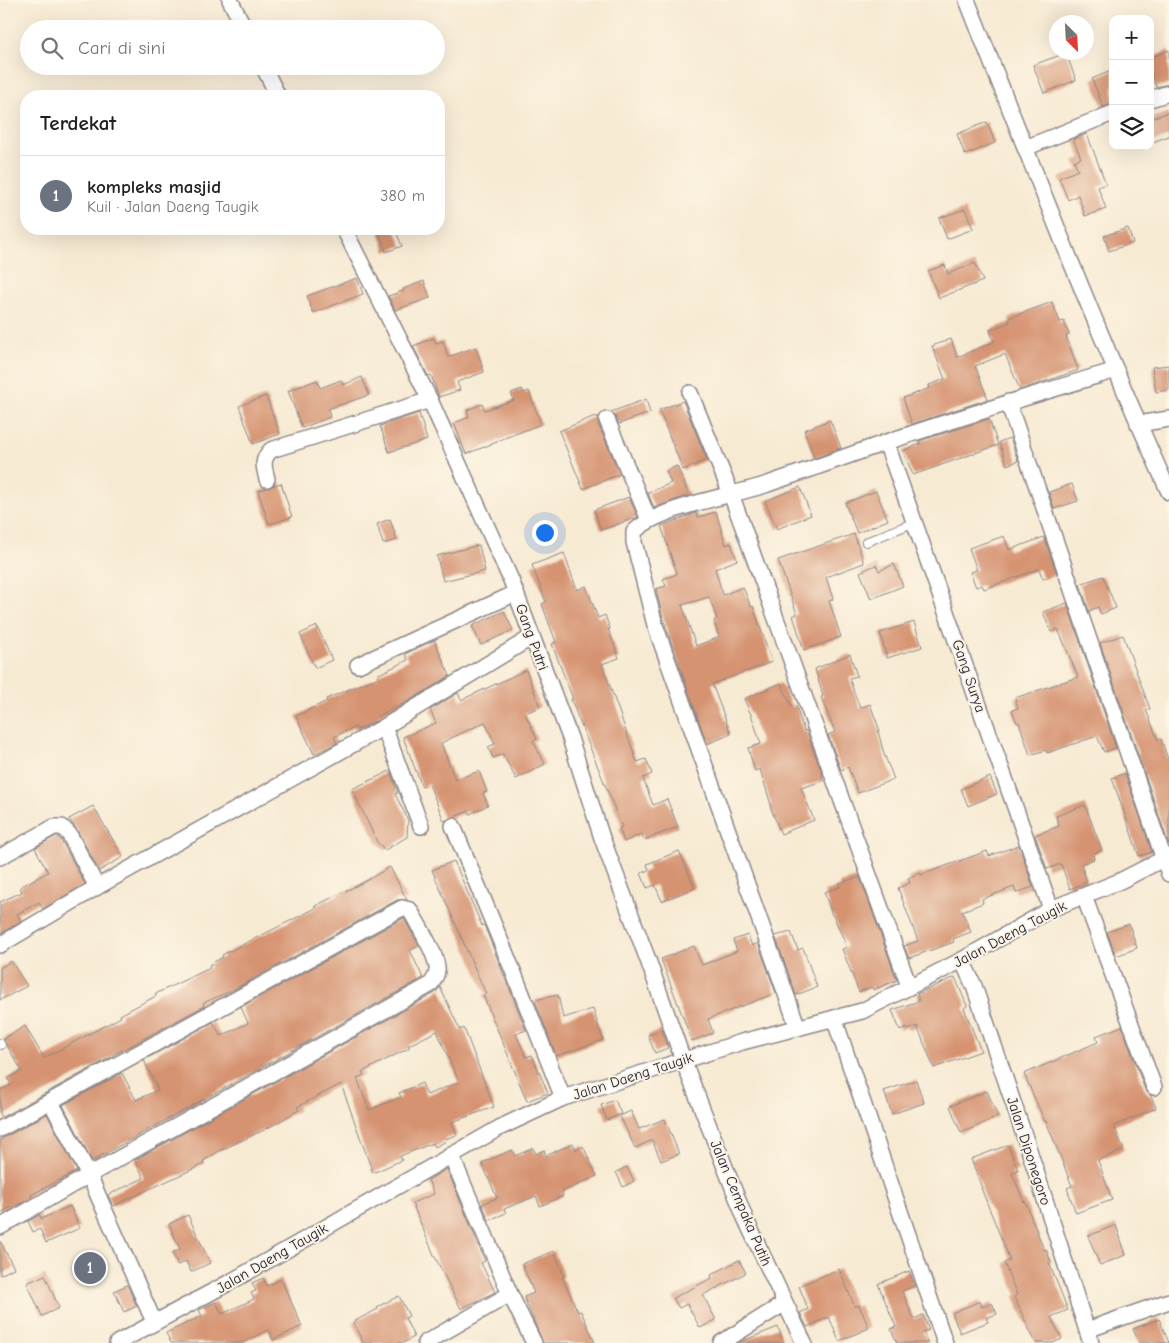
<!DOCTYPE html>
<html lang="id">
<head>
<meta charset="utf-8">
<style>
	body { margin:0; font-family:"Comic Neue",sans-serif; background:#f2f2f2; color:#202124 }
	.controls { position:absolute; right:15px; top:15px; display:grid; overflow:hidden; border-radius:10px; box-shadow:0 5px 20px #0002 }
	.controls button { width:45px; height:45px; display:grid; place-items:center; padding:0; border:0; border-bottom:1px solid #e0e0e0; background:#fff; color:#202124; font:25px sans-serif }
	.compass { position:absolute; left:1049px; top:15px; width:45px; height:45px; border-radius:50%; background:#fff; box-shadow:0 5px 20px #0002; rotate:156deg }
	.you { position:absolute; left:544px; top:532px; width:18px; height:18px; margin:-12px; border:4px solid #fff; border-radius:50%; background:#1a73e8; box-shadow:0 0 0 8px #1a73e833 }
	.badge { display:grid; place-items:center; width:32px; height:32px; border-radius:50%; background:#b5179e; color:#fff; font-size:16px; font-weight:700 }
	.pin { position:absolute; translate:-50% -50%; border:2px solid #fff; box-shadow:0 1px 5px #0006 }
	.list { margin:0; padding:0; list-style:none }
	h2 { display:flex; justify-content:space-between; align-items:center; height:65px; margin:0; padding:0 20px; font-size:21px }
	h2 small { font-size:16px; font-weight:400; color:#757577 }
	.list li { display:grid; grid-template-columns:32px 1fr auto; gap:15px; align-items:center; box-sizing:border-box; height:80px; padding:0 20px; border-top:1px solid #e0e0e0 }
	.list b { display:block; font-size:19px; white-space:nowrap }
	.list p { margin:0; font-size:16px; white-space:nowrap; color:#757577 }
	.list em { font-size:16px; font-style:normal; color:#757577 }
	.icon { flex:none; width:28px; height:28px; fill:none; stroke:currentColor; stroke-width:2; stroke-linecap:round; stroke-linejoin:round }
	.map { position:relative; flex:none; width:1169px; height:1343px; overflow:hidden }
	.search { position:absolute; background:#fff; box-shadow:0 5px 20px #0002; left:20px; top:20px; width:425px; height:55px; display:flex; align-items:center; gap:12px; box-sizing:border-box; padding:0 18px; border-radius:28px; color:#757577; font-size:19px }
	.panel { position:absolute; background:#fff; box-shadow:0 5px 20px #0002; left:20px; top:90px; width:425px; height:145px; border-radius:20px }
	.map>svg:first-child { display:block }
	.building { fill:#d59371; fill-rule:evenodd }
	.lines { fill:none; stroke-linecap:round; stroke-linejoin:round }
	.lane-casing { stroke:#8c8687; stroke-width:10 }
	.street-casing { stroke:#8c8687; stroke-width:18 }
	.lane { stroke:#fff; stroke-width:8 }
	.street { stroke:#fff; stroke-width:15 }
	.labels { text-anchor:middle; stroke-width:4; stroke-linejoin:round; paint-order:stroke }
	.street-label { font-size:15px; fill:#22223b; stroke:#fcf5e5 }
</style>
</head>
<body>
<div class="map">
<svg width="1169" height="1343" viewBox="0 0 1169 1343">
	<rect width="100%" height="100%" fill="#fcf5e5"/>
	<filter id="ink" filterUnits="userSpaceOnUse"><feTurbulence type="fractalNoise" baseFrequency=".02" numOctaves="2"/><feDisplacementMap in="SourceGraphic" scale="10" xChannelSelector="R" yChannelSelector="G"/><feConvolveMatrix kernelMatrix="1 2 1 2 8 2 1 2 1" color-interpolation-filters="sRGB"/></filter>
	<filter id="wash" filterUnits="userSpaceOnUse"><feTurbulence type="fractalNoise" baseFrequency=".0096" numOctaves="4" result="noise"/><feDisplacementMap in="SourceGraphic" scale="20" xChannelSelector="R" yChannelSelector="G"/><feGaussianBlur stdDeviation="1.12" result="paint"/><feColorMatrix in="noise" values="0 0 0 0 0 0 0 0 0 0 0 0 0 0 0 0 0 1.4 0 .05"/><feComposite in="paint" operator="in"/></filter>
	<g filter="url(#wash)">
		<rect width="100%" height="100%" fill="#f7ead3"/>
		<g id="blocks">
			<g class="building">
				<path d="M1169 50V84L1156 87 1150 73V58Z"/>
				<path d="M1066 53 1076 80 1044 93 1033 65Z"/>
				<path d="M1113 70V104L1103 107 1092 79Z"/>
				<path d="M1169 112V136L1150 143V119Z"/>
				<path d="M987 122 995 143 965 155 957 134Z"/>
				<path d="M1087 134 1106 184 1098 187 1106 209 1085 216 1078 195 1068 200 1059 178 1078 170 1074 161 1081 158 1073 139Z"/>
				<path d="M965 209 973 229 947 239 939 218Z"/>
				<path d="M1128 228 1133 243 1109 251 1104 236Z"/>
				<path d="M378 229H395L402 246 386 252Z"/>
				<path d="M975 263 983 281 939 298 928 271 945 265 948 274Z"/>
				<path d="M357 278 363 294 313 313 307 296Z"/>
				<path d="M424 281 430 298 395 310 388 296 404 291 403 289Z"/>
				<path d="M1052 302 1060 322 1064 321 1069 335 1066 336 1078 370 1020 390 1005 354 975 366 988 399 912 424 903 398 930 388 929 385 945 379 932 346 951 339 957 357 994 342 990 330 1010 322 1009 318Z"/>
				<path d="M434 338 436 343 443 341 448 357 476 347 484 372 457 382 460 390 439 397 431 375 428 376 413 346Z"/>
				<path d="M1169 365V390L1156 392 1152 367Z"/>
				<path d="M362 377 369 395 328 409 330 417 302 428 288 391 317 380 320 388 341 380 343 385Z"/>
				<path d="M522 389 524 393 529 391 541 424 497 441V442L466 454 454 423 469 417 467 410 482 404 485 410 514 400 511 393Z"/>
				<path d="M266 396 280 434 253 444 239 406Z"/>
				<path d="M646 399 650 413 635 418 619 424 615 416 611 412Z"/>
				<path d="M683 401 707 460 683 470 659 410Z"/>
				<path d="M419 413 427 440 389 452 380 426Z"/>
				<path d="M595 416 596 417H599L598 424 620 474 583 489 559 431Z"/>
				<path d="M989 419 998 445 913 475 903 451 920 444 919 441Z"/>
				<path d="M830 420 841 448 814 458 804 430Z"/>
				<path d="M1010 438 1018 461 1007 465 999 442Z"/>
				<path d="M677 466 689 495 654 508 648 493 671 483 666 471Z"/>
				<path d="M281 483 292 517 269 524 258 491Z"/>
				<path d="M1072 484 1078 501 1054 509 1049 492Z"/>
				<path d="M800 487 811 515 777 529 765 501Z"/>
				<path d="M876 491 888 520 857 533 845 503Z"/>
				<path d="M629 497 638 517 601 530 594 510Z"/>
				<path d="M716 512 726 545 731 543 737 560 715 569 723 595 743 587 751 607 753 606 772 662 712 684 731 734 707 744 664 621 656 589 666 586 663 579 677 574 661 526 696 513 698 517ZM709 597 717 619 714 621 719 637 696 646 682 605Z"/>
				<path d="M390 519 397 540 383 544 377 524Z"/>
				<path d="M854 534 864 563 826 577 833 599 829 601 841 637 804 650 793 616 797 614 778 560Z"/>
				<path d="M1004 536 1009 550 1044 537 1057 574 1043 579 1039 569 984 589 982 585 976 587 970 572 977 570 969 548Z"/>
				<path d="M479 545 485 571 443 581 437 556Z"/>
				<path d="M564 553 577 590 586 586 598 618 605 615 610 629H608L619 658 602 664 637 762 646 759 652 774 643 778 653 805 667 799 678 827 644 840 642 834 624 842 619 828 622 827 579 720 571 699H573L552 644 556 642 542 604 546 602 532 565Z"/>
				<path d="M894 564 903 586 871 599 860 572 876 565 879 571Z"/>
				<path d="M1103 576 1116 608 1101 614 1098 607 1089 611 1080 584Z"/>
				<path d="M1067 603 1116 748 1104 752 1097 736 1047 753 1046 750 1030 755 1019 722 1017 723 1012 710 1018 708 1015 698 1078 677 1058 629 1051 632 1043 612Z"/>
				<path d="M504 611 513 630 481 645 472 626Z"/>
				<path d="M914 622 922 647 887 658 880 633Z"/>
				<path d="M317 626 332 660 315 668 300 634Z"/>
				<path d="M1123 635 1150 709 1146 710 1158 740 1161 739 1169 762V845L1100 643Z"/>
				<path d="M434 640 450 676 407 702 378 716 380 719 370 724 357 730 355 727 334 737 337 743 314 754 296 716 327 701 326 699 379 677 377 675 408 660 405 654Z"/>
				<path d="M850 654 857 676 849 678 860 708 870 704 880 731H878L884 754 894 779 858 793 848 767 841 770 828 735 835 732 821 697 823 696 815 669Z"/>
				<path d="M526 670 540 707 525 713 537 739 533 741 545 764 516 779 503 754 493 758 488 747 495 744 485 722 441 743 455 780 479 771 487 792 483 793 488 805 470 814 469 811 444 821 429 784 422 787 403 737 436 723 430 710 458 693 461 700Z"/>
				<path d="M781 683 792 707 796 706 804 731 806 730 823 776H822L823 781 801 788 814 820 781 834 770 806 771 805 760 769 755 771 748 748 761 744 752 717 744 699Z"/>
				<path d="M390 771 398 793 395 794 408 820 407 837 385 850 377 842 352 789Z"/>
				<path d="M1125 773 1152 852 1139 856 1112 778Z"/>
				<path d="M990 777 997 794 968 806 961 789Z"/>
				<path d="M1085 805 1102 850 1093 854 1094 859 1081 864 1087 882 1070 889 1061 864 1047 869 1035 835 1059 826 1056 816Z"/>
				<path d="M93 806 123 857 99 871 77 830 69 819Z"/>
				<path d="M56 836 61 840 85 884 43 909 39 902 17 914 21 921 0 934V902L22 892 20 887 48 872 35 848Z"/>
				<path d="M1019 845 1033 887 1016 893 1014 887 982 899 983 903 962 911 971 932 953 939 954 942 909 958 904 946 918 941 898 888 910 883 908 878 920 873 921 875 987 851 989 856Z"/>
				<path d="M679 851 695 888 662 901 655 885 647 888 641 873 649 870 647 864Z"/>
				<path d="M454 861 482 926 484 925 526 1030 516 1034 526 1057 532 1055 548 1093 527 1101 483 995 486 994 432 870Z"/>
				<path d="M390 867 407 900H397L233 990 203 1003 204 1006 113 1055V1056L2 1117 0 1113V1090L11 1085 8 1078 22 1071 3 1039 25 1026 44 1058 121 1017 120 1015 156 996 155 994 210 968 209 965 223 957 222 955 316 908 315 906 362 883Z"/>
				<path d="M860 877 897 980 873 990 872 987 859 992 842 949 847 947 833 915H832L824 892 840 887 839 883Z"/>
				<path d="M404 918 419 946 410 950 423 978 92 1161 63 1105 122 1073 136 1100 158 1090 144 1060 213 1022 221 1036 248 1023 241 1007Z"/>
				<path d="M1129 924 1137 948 1116 956 1107 932Z"/>
				<path d="M791 932 798 950 803 948 817 987 796 995 775 936Z"/>
				<path d="M748 935 752 946 758 943 776 993 708 1019 713 1033 692 1041 661 959 694 946 702 965 737 951 733 940Z"/>
				<path d="M11 961 27 986 0 1000V968Z"/>
				<path d="M955 977 967 1006 964 1008 981 1051 934 1068 917 1026 908 1030 907 1027 900 1030 892 1010 919 1001 917 994Z"/>
				<path d="M440 987 460 1030 464 1028 494 1107 452 1122 457 1135 445 1139 446 1141 435 1147 433 1143 400 1156 402 1160 373 1173 341 1084 297 1107 299 1110 266 1129 219 1151 203 1161 204 1164 113 1206 108 1195 144 1178 135 1160 435 993ZM437 1031 459 1082 427 1095 422 1083 399 1093 401 1097 369 1110 357 1078 364 1075 362 1072 409 1048V1045Z"/>
				<path d="M558 995 563 1018 593 1009 603 1040 556 1056 535 1000Z"/>
				<path d="M1122 1026 1145 1090 1151 1096 1156 1108 1114 1126 1124 1150 1098 1160 1112 1200 1076 1213 1067 1188 1072 1186 1046 1121 1045 1122 1024 1074 1098 1042 1096 1036Z"/>
				<path d="M662 1030 668 1048 655 1053 648 1035Z"/>
				<path d="M916 1080 924 1103 892 1114 884 1091Z"/>
				<path d="M987 1091 998 1117 961 1133 950 1106Z"/>
				<path d="M615 1100 621 1114 607 1120 601 1105Z"/>
				<path d="M631 1111 639 1129 665 1119 679 1154 661 1161 652 1140 635 1148 620 1116Z"/>
				<path d="M47 1114 77 1171 31 1195 32 1198 20 1204V1203L0 1213V1140Z"/>
				<path d="M573 1143 576 1150 583 1146 597 1176 562 1192 563 1196 540 1206 536 1196 504 1209 506 1213 489 1220 482 1204 497 1198 482 1163 512 1150 515 1156 533 1148 536 1154 544 1150 546 1156Z"/>
				<path d="M1008 1145 1018 1170 1012 1173 1024 1202 1025 1201 1044 1250 1046 1249 1051 1262 1049 1263 1068 1310 1051 1317 1062 1339 1053 1343H1036L1028 1327 1014 1297 1017 1295 1004 1263 1010 1260 981 1188H982L971 1159Z"/>
				<path d="M627 1167 634 1181 623 1187 616 1172Z"/>
				<path d="M447 1169 485 1261 481 1263 495 1292 461 1309 434 1255 412 1203 434 1194 428 1180Z"/>
				<path d="M70 1206 80 1228 46 1243 40 1229 33 1232 28 1221 40 1215 41 1219Z"/>
				<path d="M188 1215 210 1263 191 1272 186 1261 178 1265 172 1253 180 1249 169 1224Z"/>
				<path d="M1116 1225 1126 1255 1100 1265 1088 1236Z"/>
				<path d="M0 1241 14 1268 0 1275Z"/>
				<path d="M554 1251 564 1276 562 1277 578 1312 581 1311 595 1343H543L524 1297 534 1293 522 1264Z"/>
				<path d="M739 1260 746 1273 703 1295 716 1320 700 1328 687 1304 679 1308 673 1298 712 1278 711 1275Z"/>
				<path d="M839 1269 855 1307 859 1305 869 1328 839 1341 829 1317 807 1327 800 1313 808 1309 799 1286Z"/>
				<path d="M909 1271 915 1286 902 1291 914 1319 923 1315 929 1330 923 1332 928 1343H897L891 1329 896 1327 878 1284Z"/>
				<path d="M45 1275 59 1308 42 1316 27 1283Z"/>
				<path d="M263 1278 267 1286 281 1279 302 1326 273 1340 269 1330 242 1343H171L166 1333 202 1316 199 1310 216 1302 222 1314 254 1299 251 1293 256 1291 252 1283Z"/>
				<path d="M127 1285 137 1306 124 1312 114 1291Z"/>
				<path d="M399 1296 409 1316 405 1318 414 1337 403 1343H363L353 1322 378 1309 377 1307Z"/>
				<path d="M980 1301 982 1307 992 1303 997 1314 986 1318 988 1322 960 1333 952 1313Z"/>
				<path d="M1159 1319 1169 1343H1139L1133 1329Z"/>
				<path d="M778 1327 784 1343H740V1342Z"/>
			</g>
		</g>
	</g>
	<g filter="url(#ink)">
		<use href="#blocks" fill-opacity="0" stroke="#8c8687" stroke-width="1"/>
		<g class="lines">
			<defs>
				<g id="lane">
					<path d="M866 542 915 522"/>
					<path d="M0 1043 1 1045"/>
				</g>
				<g id="street">
					<path d="M230 0 245 29"/>
					<path d="M967 0C1032 165 1096 330 1169 492"/>
					<path d="M263 66 278 96"/>
					<path d="M1150 99 1169 93"/>
					<path d="M1025 148 1113 113"/>
					<path d="M344 229 430 400 511 580 570 738 602 838 648 960 683 1060 745 1218 804 1343"/>
					<path d="M690 393 731 494 909 986"/>
					<path d="M1008 402 1169 874"/>
					<path d="M607 420 649 520"/>
					<path d="M1138 424 1169 419"/>
					<path d="M886 442 1051 909"/>
					<path d="M267 479C264 467 261 460 271 450L430 400"/>
					<path d="M358 665 516 593"/>
					<path d="M384 727 421 826"/>
					<path d="M453 826 513 971 563 1098"/>
					<path d="M0 857 54 827H62L69 834 97 887"/>
					<path d="M1084 896 1154 1087"/>
					<path d="M0 945 97 887 384 727 532 637"/>
					<path d="M962 960 974 986 1029 1150 1091 1343"/>
					<path d="M834 1018 945 1343"/>
					<path d="M798 1028 655 625 634 542V532C658 507 731 496 765 485 806 471 847 456 887 442 963 416 1040 393 1116 370"/>
					<path d="M51 1102 89 1175 154 1322"/>
					<path d="M0 1129 402 908 410 910C418 925 435 951 437 967 438 973 434 980 430 985L89 1175 0 1227"/>
					<path d="M451 1155 510 1294 534 1343"/>
					<path d="M1087 1330 1169 1301"/>
					<path d="M117 1343 232 1281 501 1127 563 1098 742 1042 862 1011 962 960 1051 909 1120 881 1169 856"/>
					<path d="M425 1343 510 1294"/>
					<path d="M721 1343 785 1303"/>
				</g>
			</defs>
			<use href="#lane" class="lane-casing"/>
			<use href="#street" class="street-casing"/>
			<use href="#lane" class="lane"/>
			<use href="#street" class="street"/>
		</g>
	</g>
	<g class="labels">
		<g class="street-label">
			<text transform="translate(532 637) rotate(70)" y="5">Gang Putri</text>
			<text transform="translate(969 676) rotate(71)" y="5">Gang Surya</text>
			<text transform="translate(1010 934) rotate(-28)" y="5">Jalan Daeng Taugik</text>
			<text transform="translate(633 1076) rotate(-18)" y="5">Jalan Daeng Taugik</text>
			<text transform="translate(1029 1151) rotate(72)" y="5">Jalan Diponegoro</text>
			<text transform="translate(741 1203) rotate(67)" y="5">Jalan Cempaka Putih</text>
			<text transform="translate(272 1258) rotate(-30)" y="5">Jalan Daeng Taugik</text>
		</g>
	</g>
</svg>
<div class="controls">
<button>+</button>
<button>−</button>
<button><svg class="icon" aria-label="layers" viewBox="0 0 24 24"><path d="M12 4l9 5-9 5-9-5zM3 14l9 5 9-5"/></svg></button>
</div>
<svg class="compass" viewBox="-18 -18 36 36"><path d="M0-13l5 13h-10z" fill="#e53935"/><path d="M0 13l5-13h-10z" fill="#757577"/></svg>
<div class="you"></div>
<div class="pin badge" style="left:90px;top:1268px;background:#6b7280">1</div>
<div class="search"><svg class="icon" aria-label="search" viewBox="0 0 24 24"><circle cx="10" cy="10" r="6"/><path d="M15 15l6 6"/></svg>Cari di sini</div>
<section class="panel">
<h2>Terdekat<small></small></h2>
<ul class="list">
<li><span class="badge" style="background:#6b7280">1</span><div><b>kompleks masjid</b><p>Kuil · Jalan Daeng Taugik</p></div><em>380 m</em></li>
</ul>
</section>
</div>
</body>
</html>
